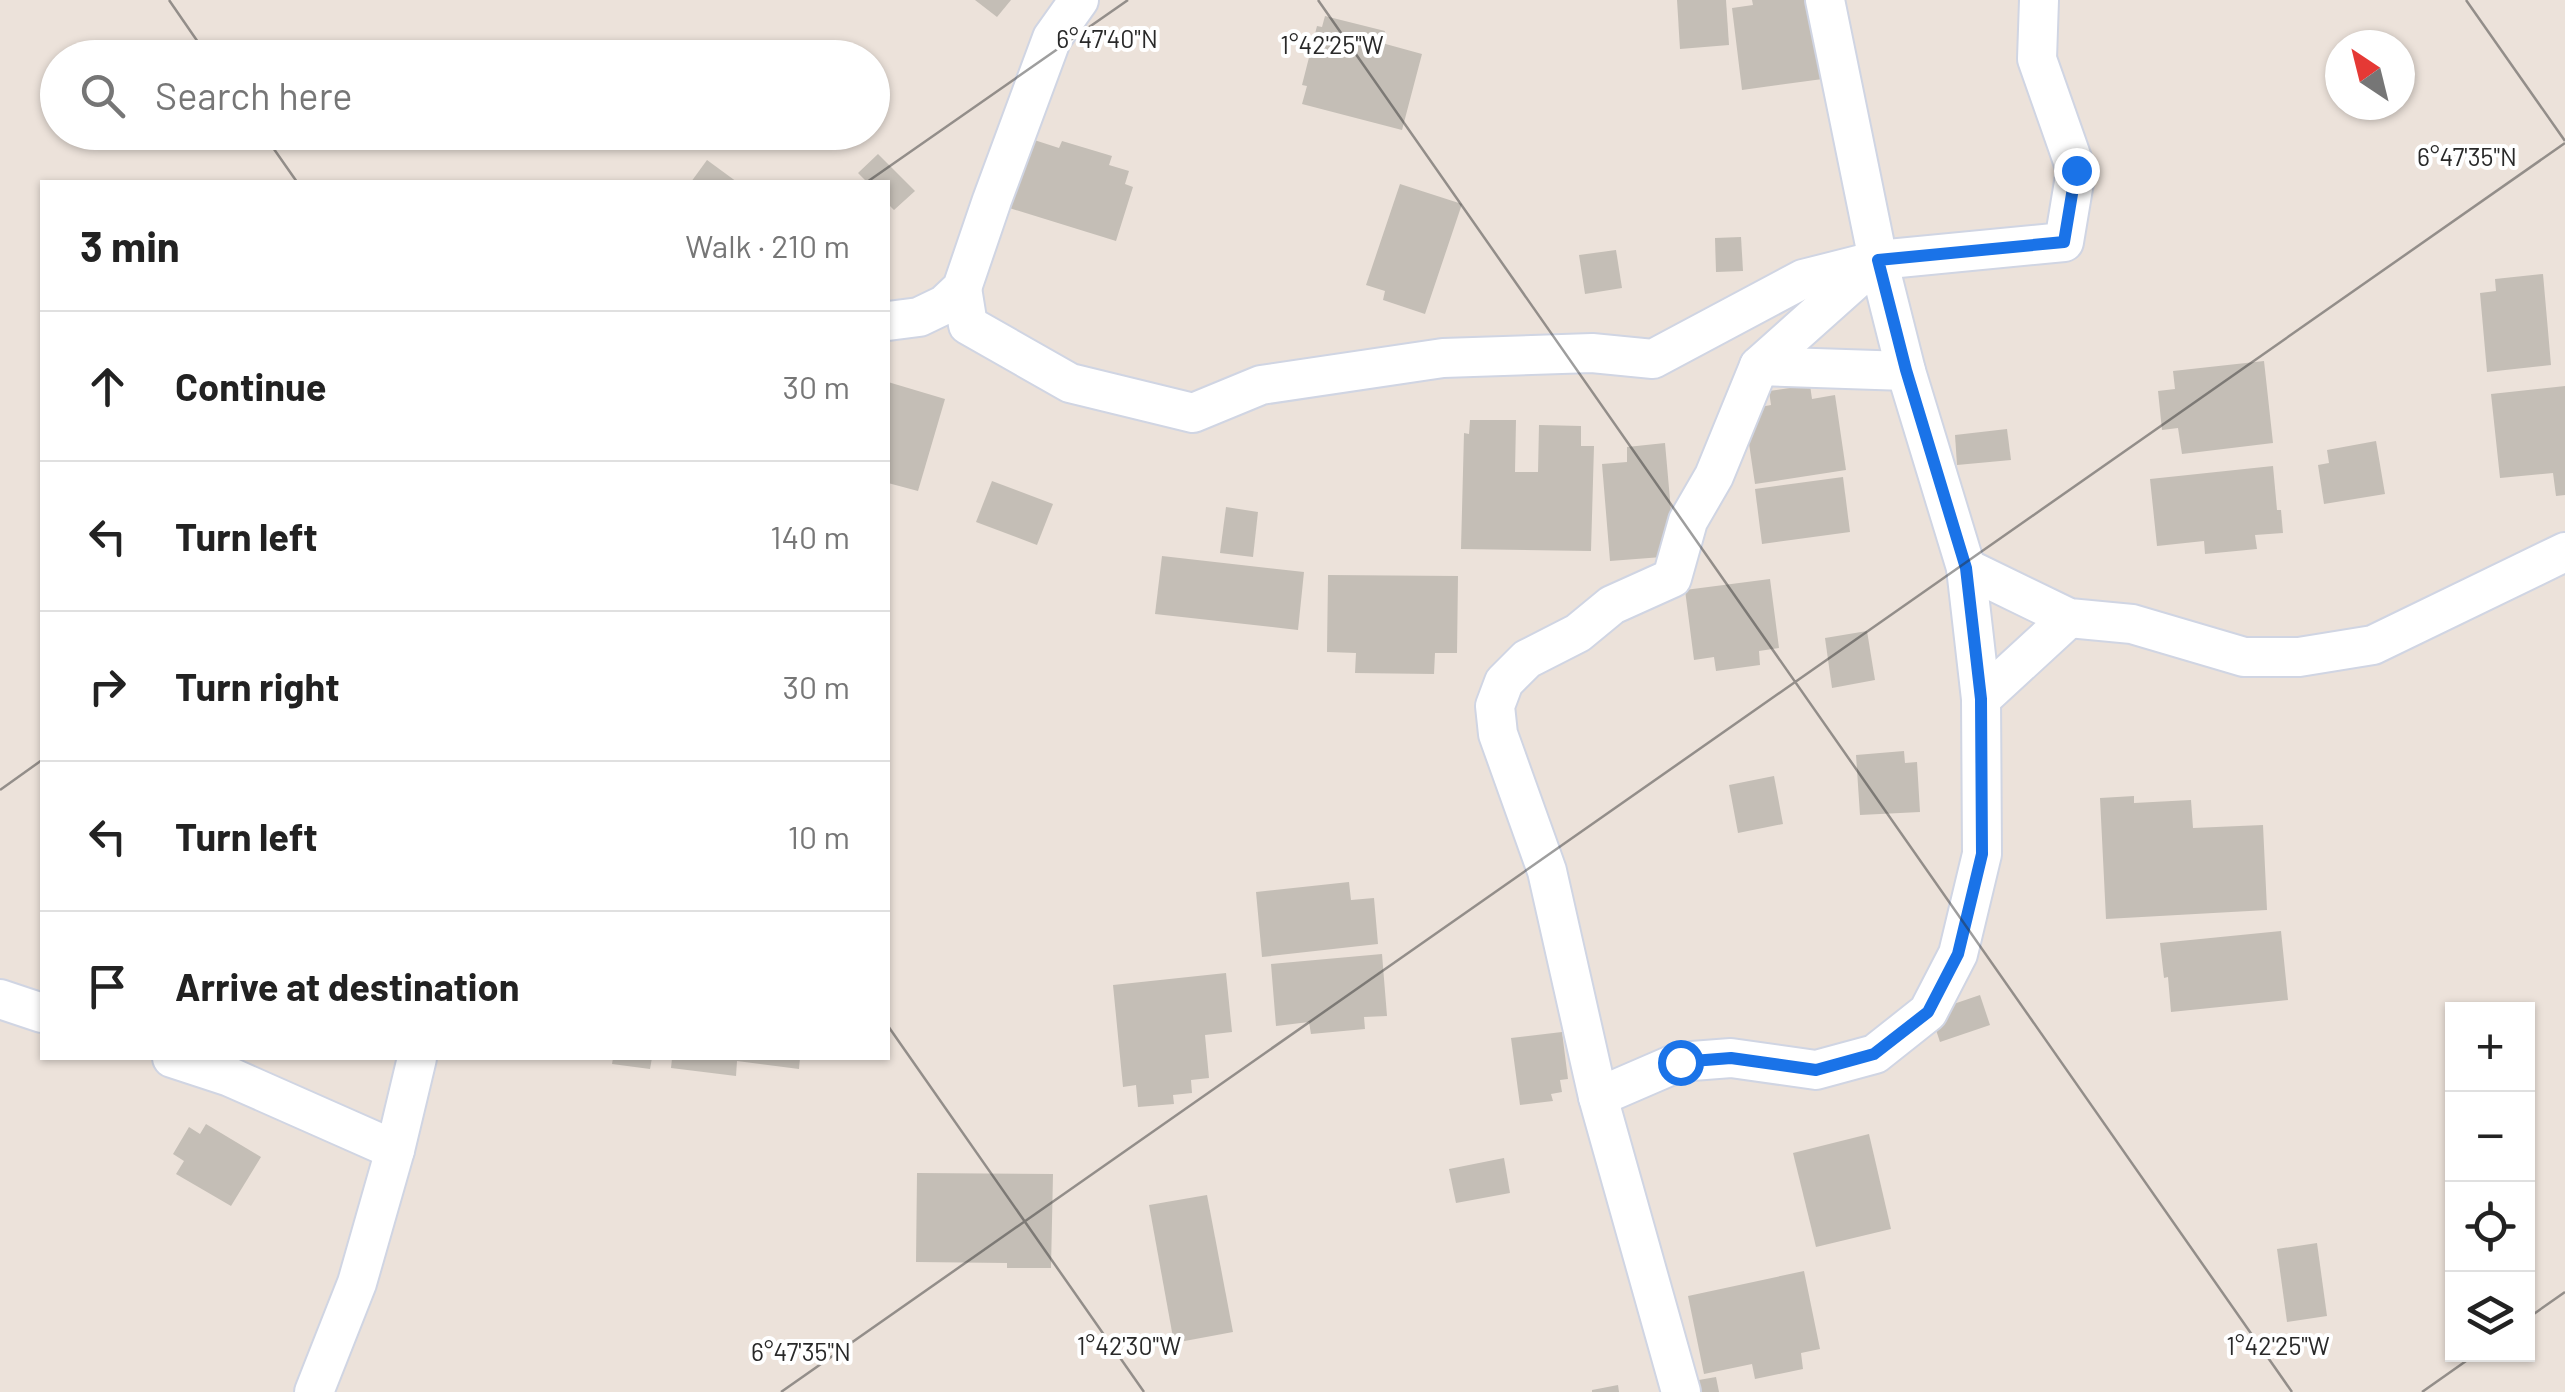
<!DOCTYPE html>
<html lang="en">
<head>
<meta charset="utf-8">
<style>
	body { margin:0; font-family:Barlow,sans-serif; background:#f2f2f2; color:#222 }
	.controls { position:absolute; right:30px; bottom:30px; display:grid; overflow:hidden; border-radius:0px; box-shadow:0 2px 8px #0004 }
	.controls button { width:90px; height:90px; display:grid; place-items:center; padding:0; border:0; border-bottom:2px solid #e0e0e0; background:#fff; color:#222; font:50px sans-serif }
	.compass { position:absolute; left:2325px; top:30px; width:90px; height:90px; border-radius:50%; background:#fff; box-shadow:0 2px 8px #0004; rotate:325deg }
	.stop { position:absolute; width:30px; height:30px; margin:-22px; border:8px solid #1a73e8; border-radius:50%; background:#fff }
	.stop.end { background:#1a73e8; border-color:#fff; box-shadow:0 2px 10px #0008 }
	.list { margin:0; padding:0; list-style:none }
	h2 { display:flex; justify-content:space-between; align-items:center; height:130px; margin:0; padding:0 40px; font-size:42px }
	h2 small { font-size:32px; font-weight:400; color:#767676 }
	.list li { display:grid; grid-template-columns:65px 1fr auto; gap:30px; align-items:center; box-sizing:border-box; height:150px; padding:0 40px; border-top:2px solid #e0e0e0 }
	.list b { display:block; font-size:38px; white-space:nowrap }
	.list em { font-size:32px; font-style:normal; color:#767676 }
	.icon { flex:none; width:55px; height:55px; fill:none; stroke:currentColor; stroke-width:2; stroke-linecap:round; stroke-linejoin:round }
	.map { position:relative; flex:none; width:2565px; height:1392px; overflow:hidden }
	.search { position:absolute; background:#fff; box-shadow:0 2px 8px #0004; left:40px; top:40px; width:850px; height:110px; display:flex; align-items:center; gap:25px; box-sizing:border-box; padding:0 35px; border-radius:55px; color:#767676; font-size:38px }
	.panel { position:absolute; background:#fff; box-shadow:0 2px 8px #0004; left:40px; top:180px; width:850px; height:880px; border-radius:0px }
	.map>svg:first-child { display:block }
	.building { fill:#c4beb6 }
	.lines { fill:none; stroke-linecap:round; stroke-linejoin:round }
	.street-casing { stroke:#d0d5e3; stroke-width:42 }
	.street { stroke:#fff; stroke-width:38 }
	.route { stroke:#1a73e8; stroke-width:12 }
	.ticks { fill:none; stroke:#292929; stroke-width:2.5; stroke-opacity:0.45 }
	.ticks-label { font-size:25px; text-anchor:middle; fill:#292929; stroke:#fff; stroke-width:8; stroke-linejoin:round; paint-order:stroke }
</style>
</head>
<body>
<div class="map">
<svg width="2565" height="1392" viewBox="0 0 2565 1392">
	<rect width="100%" height="100%" fill="#ece2da"/>
	<g class="building">
		<path d="M975 0H1011L997 17Z"/>
		<path d="M1677 0H1726L1729 45 1680 49Z"/>
		<path d="M1752 0H1821L1830 78 1742 90 1732 8 1753 5Z"/>
		<path d="M1325 16 1385 31 1382 43 1422 54 1402 130 1302 104 1307 86 1302 85 1317 26 1322 27Z"/>
		<path d="M1025 137 1059 148 1062 141 1112 156 1109 165 1129 171 1125 184 1133 187 1116 241 1003 206Z"/>
		<path d="M878 154 915 191 894 210 888 204V182H867L858 173Z"/>
		<path d="M707 160 737 182H691Z"/>
		<path d="M1400 184 1462 204 1425 314 1383 300 1385 291 1366 285Z"/>
		<path d="M1741 237 1743 271 1716 272 1715 238Z"/>
		<path d="M1616 250 1622 288 1585 294 1579 255Z"/>
		<path d="M2543 274 2551 365 2487 372 2480 293 2496 291 2495 279Z"/>
		<path d="M2264 361 2273 443 2182 454 2178 428 2162 430 2158 391 2175 389 2173 371Z"/>
		<path d="M888 382 945 399 918 491 888 483Z"/>
		<path d="M1810 385 1812 399 1835 395 1846 470 1755 484 1744 410 1771 405 1769 391Z"/>
		<path d="M2565 386V495L2556 496 2553 473 2500 478 2491 394Z"/>
		<path d="M1470 420H1516L1515 472H1538L1539 425 1581 426V446H1594L1591 551 1461 549 1464 433 1469 434Z"/>
		<path d="M2007 429 2011 460 1957 465 1955 435Z"/>
		<path d="M2376 441 2385 494 2324 504 2318 465 2329 463 2327 450Z"/>
		<path d="M1665 443 1675 556 1610 561 1602 464 1627 462V447Z"/>
		<path d="M2273 466 2277 510H2281L2283 533 2255 535 2257 549 2205 554 2204 541 2157 546 2150 479Z"/>
		<path d="M1843 477 1850 532 1762 544 1755 489Z"/>
		<path d="M992 481 1053 504 1037 545 976 522Z"/>
		<path d="M1226 507 1258 512 1253 557 1220 553Z"/>
		<path d="M1162 556 1304 572 1298 630 1155 614Z"/>
		<path d="M1328 575 1458 576 1457 653H1435L1434 674 1355 673 1356 653 1327 652Z"/>
		<path d="M1770 579 1779 648 1759 651 1760 665 1716 671 1714 657 1694 660 1685 590Z"/>
		<path d="M1867 631 1875 680 1832 688 1825 638Z"/>
		<path d="M1904 751 1905 763 1917 762 1920 812 1860 815 1856 755Z"/>
		<path d="M1774 776 1783 824 1738 833 1729 785Z"/>
		<path d="M2134 796V803L2191 800 2193 828 2263 825 2267 910 2106 919 2100 798Z"/>
		<path d="M1349 882 1351 900 1374 898 1378 944 1262 957 1256 892Z"/>
		<path d="M2281 931 2288 1000 2171 1012 2168 977 2164 978 2160 943Z"/>
		<path d="M1382 954 1387 1016 1364 1017 1365 1029 1311 1034 1309 1022 1276 1026 1271 964Z"/>
		<path d="M1226 973 1232 1032 1205 1035 1209 1078 1191 1080 1192 1093 1173 1095 1174 1104 1138 1107 1136 1085 1123 1087 1113 985Z"/>
		<path d="M1980 995 1990 1025 1940 1042 1930 1012Z"/>
		<path d="M1562 1032 1568 1079 1560 1080 1562 1092 1551 1094 1553 1101 1520 1105 1511 1038Z"/>
		<path d="M613 1058H652L650 1069 612 1064Z"/>
		<path d="M672 1058H800L799 1069 737 1061 736 1076 671 1068Z"/>
		<path d="M206 1124 261 1157 231 1206 176 1174 184 1161 173 1154 189 1127 200 1134Z"/>
		<path d="M1869 1134 1891 1229 1816 1247 1793 1153Z"/>
		<path d="M1504 1158 1510 1193 1456 1203 1449 1169Z"/>
		<path d="M917 1173 1053 1174 1051 1268H1007V1263L916 1262Z"/>
		<path d="M1207 1195 1233 1332 1174 1343 1149 1205Z"/>
		<path d="M2317 1243 2327 1316 2287 1322 2277 1249Z"/>
		<path d="M1804 1271 1820 1349 1801 1353 1803 1369 1755 1379 1752 1364 1704 1374 1688 1296Z"/>
		<path d="M1716 1377 1719 1392H1695L1693 1381Z"/>
		<path d="M1618 1385 1619 1392H1592V1390Z"/>
	</g>
	<g class="lines">
		<defs>
			<g id="street">
				<path d="M962 288 968 325 1070 383 1193 413 1261 385 1443 358 1592 353 1653 359 1803 279 1878 260 2064 242 2076 170 2037 59 2039 0"/>
				<path d="M888 321 919 317 944 305 962 288 992 200 1052 38 1079 0"/>
				<path d="M1759 366 1906 371"/>
				<path d="M1966 568 2069 618 2132 624 2244 657H2299L2373 645 2565 552"/>
				<path d="M1981 699 2069 618"/>
				<path d="M0 999 42 1013"/>
				<path d="M172 1058 230 1077 395 1150"/>
				<path d="M1598 1097 1679 1062 1731 1058 1816 1070 1875 1054 1928 1012 1958 954 1982 854 1981 699 1966 568 1906 371 1878 260 1825 0"/>
				<path d="M314 1392 357 1283 395 1150 417 1058"/>
				<path d="M1681 1392 1598 1097 1547 871 1498 734 1495 706 1504 682 1527 659 1578 633 1612 605 1672 578 1688 521 1714 476 1759 366 1872 265"/>
			</g>
		</defs>
		<use href="#street" class="street-casing"/>
		<use href="#street" class="street"/>
	</g>
	<g class="lines">
		<path class="route" d="M1680 1062 1731 1058 1816 1070 1874 1054 1928 1012 1958 954 1982 854 1981 699 1966 568 1906 370 1878 260 2064 242 2076 170"/>
	</g>
	<path class="ticks" d="M169 0 209 58M1318 0 2292 1392M2466 0 2565 141M262 132 297 182M867 182 1128 0M0 790 42 760M888 1026 1144 1392M2528 1318 2565 1292M781 1392 2565 143M2422 1392 2476 1354"/>
	<g class="ticks-label">
		<text x="1107" y="48">6°47'40"N</text>
		<text x="1332" y="54">1°42'25"W</text>
		<text x="2467" y="166">6°47'35"N</text>
		<text x="1129" y="1355">1°42'30"W</text>
		<text x="2278" y="1355">1°42'25"W</text>
		<text x="801" y="1361">6°47'35"N</text>
	</g>
</svg>
<div class="controls">
<button>+</button>
<button>−</button>
<button><svg class="icon" aria-label="locate" viewBox="0 0 24 24"><circle cx="12" cy="12" r="6"/><path d="M12 2v4M12 18v4M2 12h4M18 12h4"/></svg></button>
<button><svg class="icon" aria-label="layers" viewBox="0 0 24 24"><path d="M12 4l9 5-9 5-9-5zM3 14l9 5 9-5"/></svg></button>
</div>
<svg class="compass" viewBox="-18 -18 36 36"><path d="M0-13l5 13h-10z" fill="#e53935"/><path d="M0 13l5-13h-10z" fill="#767676"/></svg>
<div class="stop" style="left:1680px;top:1062px"></div>
<div class="stop end" style="left:2076px;top:170px"></div>
<div class="search"><svg class="icon" aria-label="search" viewBox="0 0 24 24"><circle cx="10" cy="10" r="6"/><path d="M15 15l6 6"/></svg>Search here</div>
<section class="panel">
<h2>3 min<small>Walk · 210 m</small></h2>
<ul class="list">
<li><svg class="icon" aria-label="ahead" viewBox="0 0 24 24"><path d="M12 20V5M6 11l6-6 6 6"/></svg><div><b>Continue</b></div><em>30 m</em></li>
<li><svg class="icon" aria-label="left" viewBox="0 0 24 24"><path d="M17 20v-9H6M10 6l-5 5 5 5"/></svg><div><b>Turn left</b></div><em>140 m</em></li>
<li><svg class="icon" aria-label="right" viewBox="0 0 24 24"><path d="M7 20v-9h11M14 6l5 5-5 5"/></svg><div><b>Turn right</b></div><em>30 m</em></li>
<li><svg class="icon" aria-label="left" viewBox="0 0 24 24"><path d="M17 20v-9H6M10 6l-5 5 5 5"/></svg><div><b>Turn left</b></div><em>10 m</em></li>
<li><svg class="icon" aria-label="arrive" viewBox="0 0 24 24"><path d="M6 21V4h12l-3 4 3 4H6"/></svg><div><b>Arrive at destination</b></div></li>
</ul>
</section>
</div>
</body>
</html>
